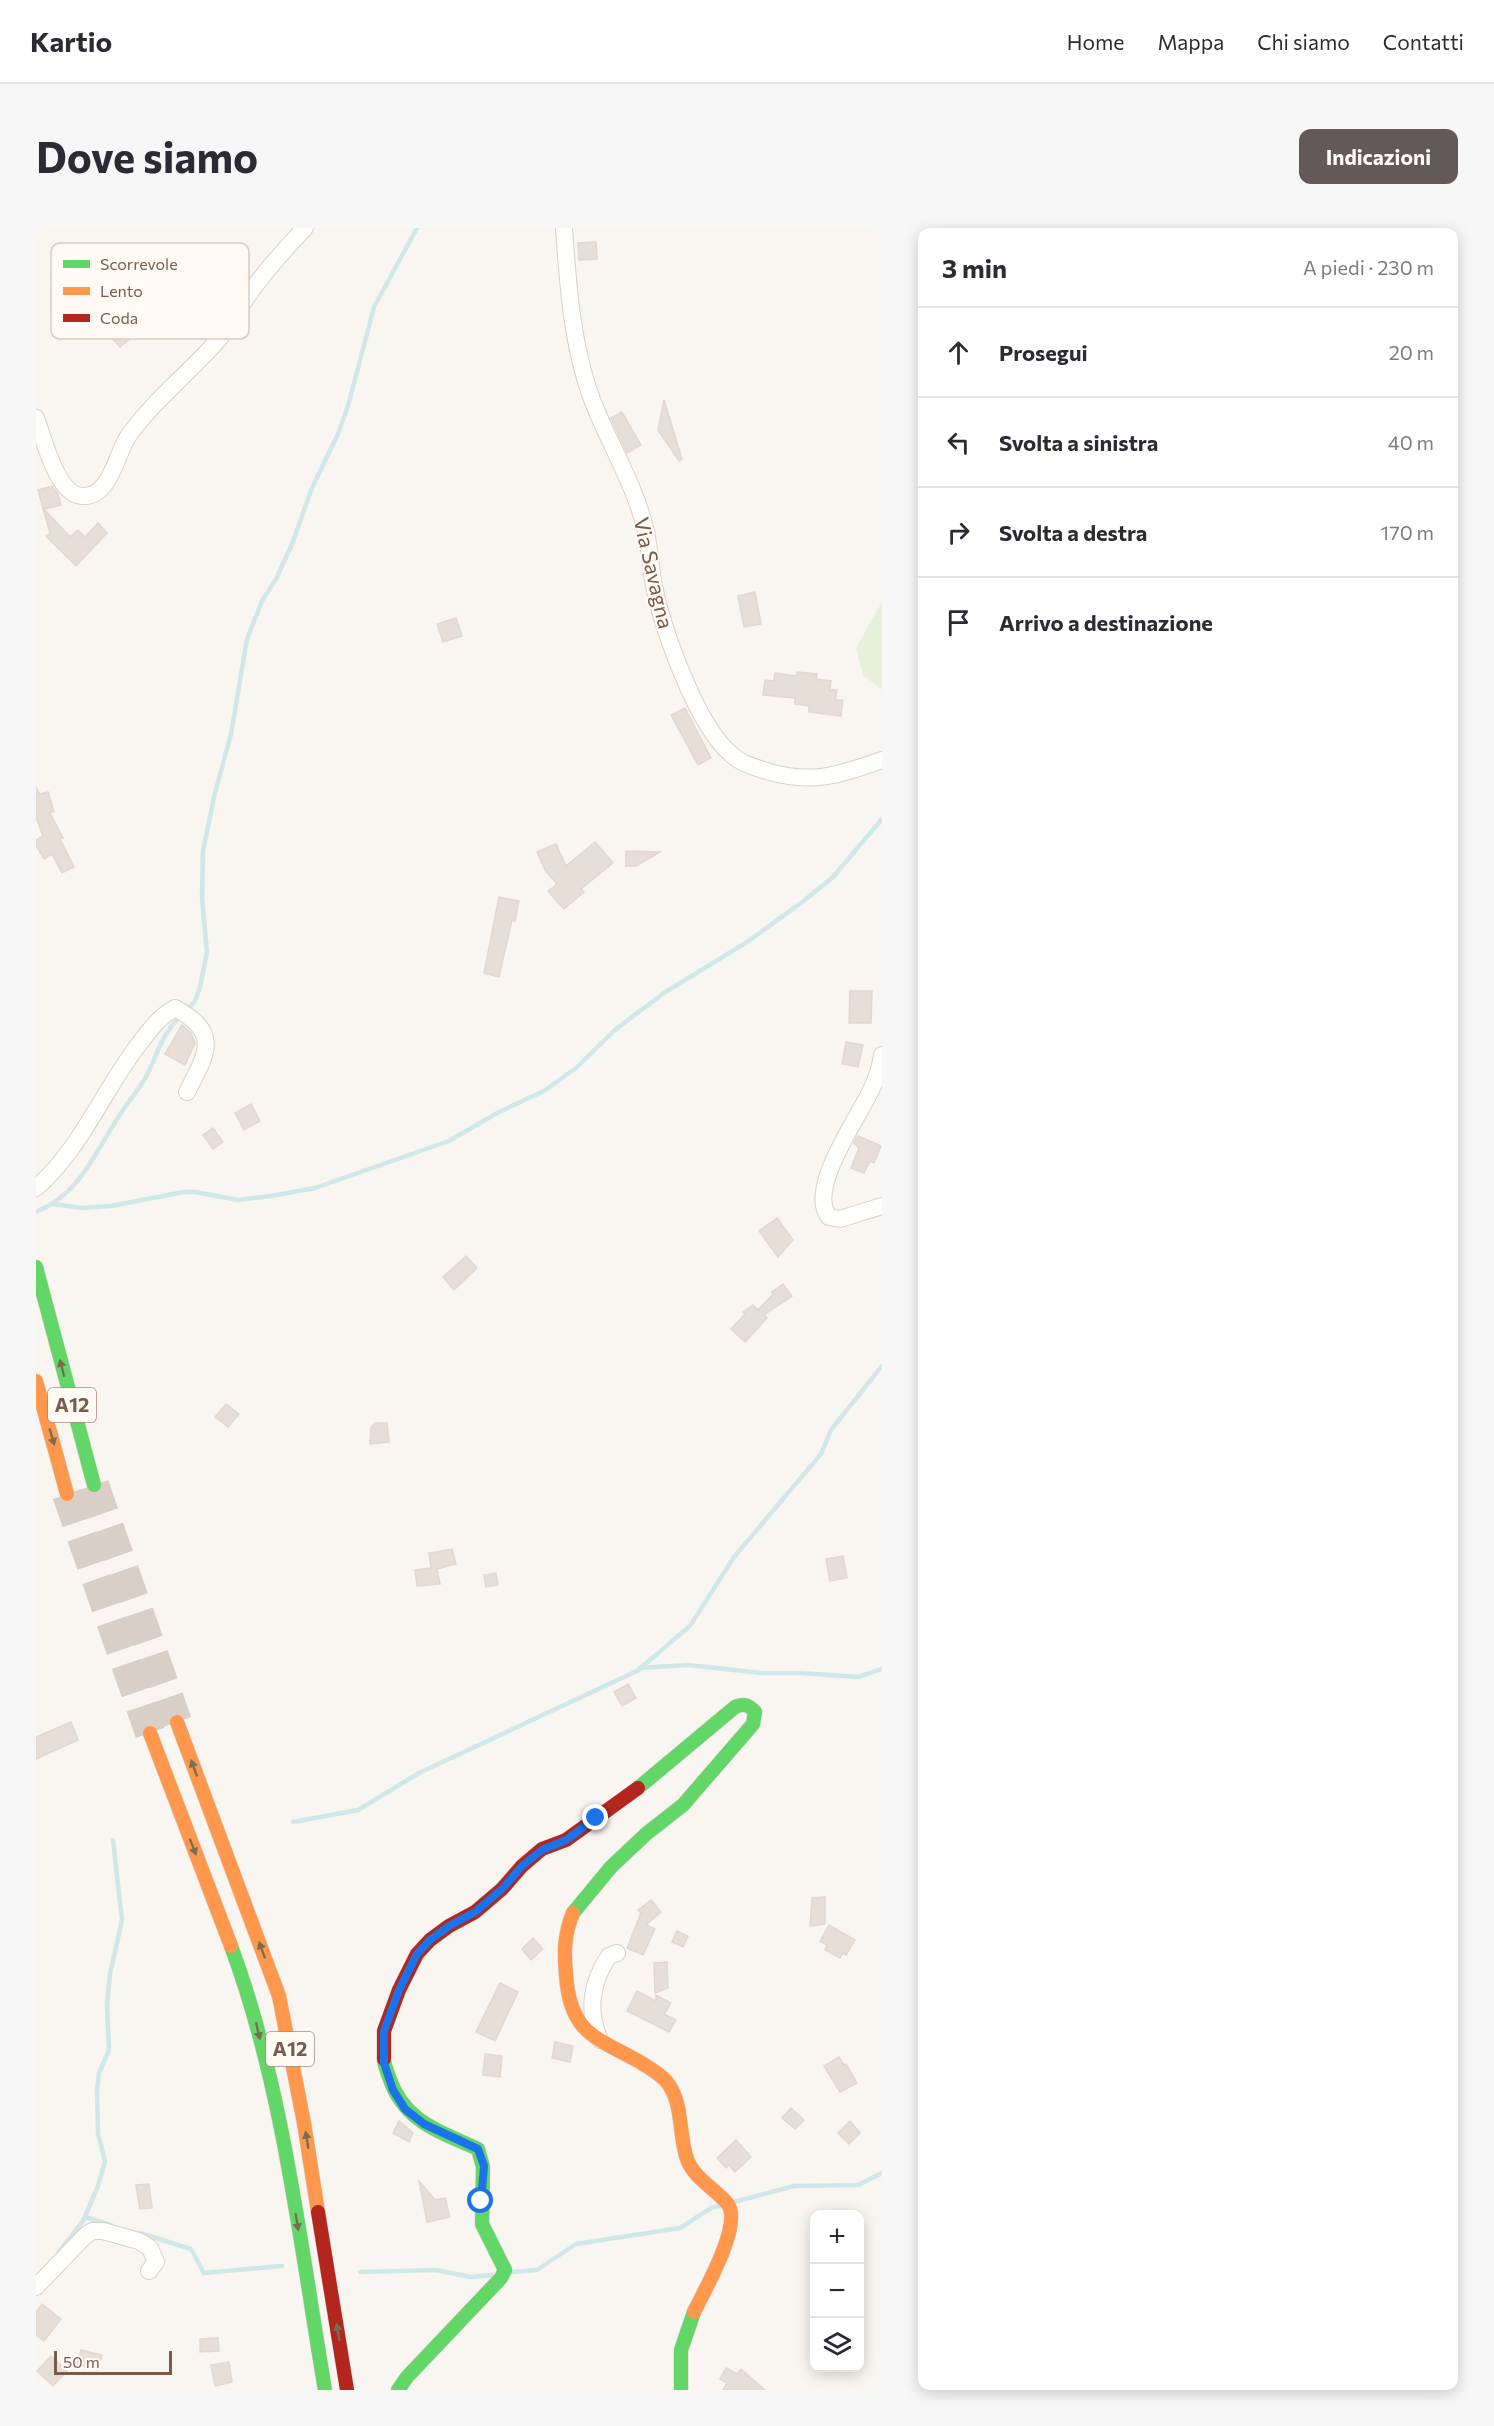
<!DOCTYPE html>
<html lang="it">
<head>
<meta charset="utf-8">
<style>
	body { margin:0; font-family:Commissioner,sans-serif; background:#f7f7f7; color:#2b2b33 }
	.controls { position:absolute; right:18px; bottom:18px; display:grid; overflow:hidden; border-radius:12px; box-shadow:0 3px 15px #0003 }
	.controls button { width:54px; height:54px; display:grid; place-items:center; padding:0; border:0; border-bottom:2px solid #e1e1e2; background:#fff; color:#2b2b33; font:30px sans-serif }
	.scale { position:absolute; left:18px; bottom:15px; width:118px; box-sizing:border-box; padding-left:6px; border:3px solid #7a5c4d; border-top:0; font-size:16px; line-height:21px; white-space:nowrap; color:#7a5c4d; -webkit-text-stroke:4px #fffaf3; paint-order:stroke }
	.stop { position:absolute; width:18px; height:18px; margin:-14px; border:4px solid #1a73e8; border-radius:50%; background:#fff }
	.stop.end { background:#1a73e8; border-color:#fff; box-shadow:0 2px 6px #0008 }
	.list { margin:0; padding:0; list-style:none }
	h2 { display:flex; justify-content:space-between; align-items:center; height:78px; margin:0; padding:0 24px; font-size:26px }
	h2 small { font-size:20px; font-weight:400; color:#7c7c81 }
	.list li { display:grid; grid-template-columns:39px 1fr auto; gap:18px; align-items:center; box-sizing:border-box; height:90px; padding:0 24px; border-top:2px solid #e1e1e2 }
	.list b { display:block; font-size:22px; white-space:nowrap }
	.list em { font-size:20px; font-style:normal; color:#7c7c81 }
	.icon { flex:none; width:33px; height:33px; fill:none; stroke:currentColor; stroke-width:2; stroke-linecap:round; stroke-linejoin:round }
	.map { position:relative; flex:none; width:846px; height:2162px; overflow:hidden; border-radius:12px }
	header { display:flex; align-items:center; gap:36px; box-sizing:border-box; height:84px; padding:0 30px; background:#fff; border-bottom:2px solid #e1e1e2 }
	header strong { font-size:28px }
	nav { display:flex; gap:33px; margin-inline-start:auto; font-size:21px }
	.intro { display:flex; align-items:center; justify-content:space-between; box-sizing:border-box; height:144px; padding:0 36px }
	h1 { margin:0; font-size:42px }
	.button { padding:15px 27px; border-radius:12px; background:#625958; color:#fff; font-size:21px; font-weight:700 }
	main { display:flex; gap:36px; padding:0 36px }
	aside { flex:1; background:#fff; border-radius:12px; box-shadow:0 3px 15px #0003 }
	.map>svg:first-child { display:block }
	.green { fill:#e7f0db }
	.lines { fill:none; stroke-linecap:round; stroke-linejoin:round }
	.stream { stroke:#d0e8ea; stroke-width:4.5 }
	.building { fill:#e6ded7; stroke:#e2d8d2; stroke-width:1.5 }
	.highway-tunnel { stroke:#d9cfc7; stroke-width:30; stroke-dasharray:30 15; stroke-linecap:butt }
	.street-casing { stroke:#d7d1cb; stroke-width:18 }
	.fast-casing { stroke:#d9d2cb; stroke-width:15 }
	.slow-casing { stroke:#d9d2cb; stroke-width:15 }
	.jam-casing { stroke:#d9d2cb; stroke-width:15 }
	.street { stroke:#fefefd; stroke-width:16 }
	.fast { stroke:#63d668; stroke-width:14 }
	.slow { stroke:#ff974d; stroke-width:14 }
	.jam { stroke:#b3261e; stroke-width:14 }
	.oneway { fill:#776e51 }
	.route { stroke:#1a73e8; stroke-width:8 }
	.labels { text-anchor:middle; stroke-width:4.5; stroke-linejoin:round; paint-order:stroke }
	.shield { fill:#fffaf3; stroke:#a28b7f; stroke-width:1.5 }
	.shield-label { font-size:20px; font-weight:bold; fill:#7a5c4d }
	.street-label { font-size:21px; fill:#7a5c4d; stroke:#fffaf3 }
	.key { fill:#fffaf3; stroke:#d7cbc1; stroke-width:1.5 }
	.key-label { font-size:16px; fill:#7a5c4d }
</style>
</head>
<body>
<header>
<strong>Kartio</strong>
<nav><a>Home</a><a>Mappa</a><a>Chi siamo</a><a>Contatti</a></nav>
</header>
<div class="intro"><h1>Dove siamo</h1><a class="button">Indicazioni</a></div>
<main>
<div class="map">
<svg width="846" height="2162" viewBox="0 0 846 2162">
	<rect width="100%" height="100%" fill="#f9f5f0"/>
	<path class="green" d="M846 374V461L827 447 820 420Z"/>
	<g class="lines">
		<g class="stream">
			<path d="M151 782 159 773 164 759 171 724 166 670 167 623 178 569 195 506 211 411 226 373 240 351 256 316 276 260 302 206 312 178 338 79 381 0"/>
			<path d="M17 976 46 980 75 978 148 964H160L202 972 235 968 279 960 413 913 463 884 508 863 540 840 580 801 628 765 711 714 769 672 797 649 846 591"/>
			<path d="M0 984C45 966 60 922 85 885 94 870 106 859 113 843 122 823 128 803 145 788"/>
			<path d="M604 1440 652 1437 725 1445H764L822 1449 846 1441"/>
			<path d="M257 1594 322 1582 383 1545 601 1443 654 1398 698 1329 785 1226 795 1202 846 1138"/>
			<path d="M698 1974 758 1958 822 1957 846 1945"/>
			<path d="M49 1989 75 1997"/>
			<path d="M104 2005 155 2021 168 2045 246 2038"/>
			<path d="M23 2024 47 1993 62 1958 69 1933 62 1906 61 1863 63 1845 73 1822 71 1776 74 1746 86 1692 77 1612"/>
			<path d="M324 2044 400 2042 435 2049 456 2047"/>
			<path d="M476 2044 501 2042 540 2016 644 2000 675 1980 684 1978"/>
		</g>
	</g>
	<g class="building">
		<path d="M560 14 561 31 543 32 542 15Z"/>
		<path d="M89 92 101 105 84 119 73 107Z"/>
		<path d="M628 172 646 231 643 233 622 202Z"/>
		<path d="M586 184 605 217 591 225 575 190Z"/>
		<path d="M16 258 22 266 25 277 8 281 34 309 42 302 49 309 62 295 71 305 40 338 10 308 14 305 2 262Z"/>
		<path d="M719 364 725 396 708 399 702 368Z"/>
		<path d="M420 390 426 408 407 414 401 396Z"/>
		<path d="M761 444 781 446 780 451 795 453 794 462H801L799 472H807L805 488 773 484V478L759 476V470L727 467 729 452 738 453 739 445 761 448Z"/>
		<path d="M649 480 675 530 662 537 635 487Z"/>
		<path d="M0 559 4 566 12 564 18 583 14 585 27 610 24 611 38 639 26 645 16 626 8 631 0 617V612L7 608 0 589Z"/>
		<path d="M559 614 577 635 545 661 548 664 528 681 512 663 521 656 509 642 501 624 520 616 530 638Z"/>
		<path d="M590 623 624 624 600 638H590Z"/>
		<path d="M463 669 483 673 479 693 476 692 463 749 448 745Z"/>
		<path d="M814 763H836L835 795H813Z"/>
		<path d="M146 797 155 805 159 815 149 837 129 826Z"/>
		<path d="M810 814 827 817 822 839 806 836Z"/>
		<path d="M215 876 224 893 208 902 199 885Z"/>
		<path d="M177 900 187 914 177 921 167 907Z"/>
		<path d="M822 908 845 918 838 935 834 933 828 945 815 940 823 920 818 915Z"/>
		<path d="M741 990 757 1012 742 1029 723 1003Z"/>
		<path d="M430 1028 441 1040 418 1062 407 1049Z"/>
		<path d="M747 1056 756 1068 728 1087 731 1090 709 1114 695 1101 709 1086 707 1084 717 1077 722 1082 737 1066 736 1064Z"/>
		<path d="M190 1176 203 1186 192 1199 179 1189Z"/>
		<path d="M339 1195H351L353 1214 334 1216 335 1200Z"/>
		<path d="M416 1321 420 1336 401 1341 404 1356 381 1358 379 1342 395 1340 393 1325Z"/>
		<path d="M807 1328 811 1350 794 1353 790 1331Z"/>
		<path d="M460 1345 462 1357 450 1359 448 1347Z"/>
		<path d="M97 1388 105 1401 91 1409 83 1395Z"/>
		<path d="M592 1456 600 1470 586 1478 578 1464Z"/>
		<path d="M35 1494 42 1512 0 1531V1509Z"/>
		<path d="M789 1669V1696L774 1698 776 1670Z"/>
		<path d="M615 1672 625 1684 610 1697 619 1701 607 1727 591 1720 605 1685 602 1682Z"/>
		<path d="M793 1697 819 1712 810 1727 807 1725 804 1730 789 1722 791 1717 784 1713Z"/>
		<path d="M641 1703 652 1708 647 1719 636 1714Z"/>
		<path d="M497 1710 507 1721 495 1732 486 1721Z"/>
		<path d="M631 1734 632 1760 619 1765 618 1735Z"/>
		<path d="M464 1755 482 1764 459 1813 440 1804Z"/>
		<path d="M601 1763 620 1773V1767L635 1775 628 1786 640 1792 633 1804 591 1783Z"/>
		<path d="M519 1814 537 1818 534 1834 516 1830Z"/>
		<path d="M449 1826 466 1828 464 1849 447 1847Z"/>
		<path d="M803 1829 808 1837 810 1836 821 1855 804 1864 788 1838Z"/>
		<path d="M755 1880 768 1892 759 1901 746 1890Z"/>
		<path d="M363 1893 377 1905 373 1914 357 1905Z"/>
		<path d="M814 1893 824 1905 813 1916 802 1905Z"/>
		<path d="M700 1912 715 1929 699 1944 693 1937 690 1940 681 1930Z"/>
		<path d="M383 1953 399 1972 409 1970 414 1989 391 1994Z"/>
		<path d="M113 1956 116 1980 104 1981 100 1957Z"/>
		<path d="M6 2076 25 2091 8 2113 0 2107V2084Z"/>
		<path d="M182 2110 183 2123 164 2124V2111Z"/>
		<path d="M45 2122 66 2127 62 2142 41 2136Z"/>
		<path d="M15 2128 31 2143 17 2158 1 2143Z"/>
		<path d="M193 2134 196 2154 179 2158 175 2137Z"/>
		<path d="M690 2140 701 2146 705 2141 729 2162H687L691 2155 684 2151Z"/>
	</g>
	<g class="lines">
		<g class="highway-tunnel">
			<path d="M58 1257 141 1494"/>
			<path d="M31 1266 114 1505"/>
		</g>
		<defs>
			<g id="street">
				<path d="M528 0C532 58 536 119 557 174 573 215 597 254 608 296 614 316 614 338 618 358 627 402 661 498 695 526 704 535 715 538 727 542 774 557 801 548 846 532"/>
				<path d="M0 190C8 211 21 267 46 268 75 270 80 225 93 207 119 171 154 144 183 111 194 98 201 83 211 69 228 44 248 22 269 0"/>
				<path d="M846 827C844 841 840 853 833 866 820 893 771 962 793 989L804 991 846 978"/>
				<path d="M0 960C43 923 66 866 100 820 111 806 122 789 139 780 185 805 171 825 151 864"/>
				<path d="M564 1812C551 1784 555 1754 573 1728L581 1725"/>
				<path d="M0 2059 48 2009 56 2003H67L103 2013 114 2020 120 2034 113 2043"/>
			</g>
			<g id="fast">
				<path d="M0 1039 58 1257"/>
				<path d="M537 1685 575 1639 610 1606 647 1577 717 1496 719 1484C713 1477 708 1475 699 1479L602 1560"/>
				<path d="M195 1718C247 1858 264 2015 289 2162"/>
				<path d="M348 1831C348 1837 351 1843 353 1849 368 1894 403 1903 442 1921L447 1939 446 1996 469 2042 465 2050 371 2149 362 2162"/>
				<path d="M645 2162V2122L658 2084"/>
			</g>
			<g id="slow">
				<path d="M0 1153 31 1266"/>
				<path d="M141 1494 243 1768 268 1895 282 1984"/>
				<path d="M114 1505 195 1718"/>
				<path d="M537 1685C528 1706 528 1725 530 1747 534 1805 559 1809 604 1834 613 1840 623 1845 630 1853 648 1874 642 1906 651 1931 657 1949 679 1961 691 1975 708 1995 668 2063 658 2084"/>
			</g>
			<g id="jam">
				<path d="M348 1831V1803L363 1762 381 1726 394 1712 413 1698 439 1684 466 1661 486 1638 506 1621 530 1612 602 1560"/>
				<path d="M282 1984 311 2162"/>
			</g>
		</defs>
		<use href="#street" class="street-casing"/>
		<use href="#fast" class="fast-casing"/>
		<use href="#slow" class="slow-casing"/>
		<use href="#jam" class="jam-casing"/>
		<use href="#street" class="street"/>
		<use href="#fast" class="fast"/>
		<use href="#slow" class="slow"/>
		<use href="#jam" class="jam"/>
	</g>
	<defs><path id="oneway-solid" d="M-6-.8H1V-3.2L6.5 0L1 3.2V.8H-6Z" transform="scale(1.5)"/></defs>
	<g class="oneway">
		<use href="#oneway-solid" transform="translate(26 1140) rotate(-105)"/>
		<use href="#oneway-solid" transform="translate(16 1209) rotate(74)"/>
		<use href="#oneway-solid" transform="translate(158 1540) rotate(-110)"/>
		<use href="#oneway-solid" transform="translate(157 1619) rotate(69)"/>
		<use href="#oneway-solid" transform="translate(226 1722) rotate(-110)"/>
		<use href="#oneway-solid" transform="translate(222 1803) rotate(77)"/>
		<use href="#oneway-solid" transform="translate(271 1912) rotate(-99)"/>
		<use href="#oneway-solid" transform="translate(261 1994) rotate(81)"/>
		<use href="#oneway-solid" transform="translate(302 2104) rotate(-99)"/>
	</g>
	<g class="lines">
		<path class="route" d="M445 1973 448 1938 442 1921 388 1896 369 1881 357 1862 348 1835V1803L363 1762 381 1726 394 1712 413 1698 439 1684 466 1661 486 1638 506 1622 530 1612 560 1590"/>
	</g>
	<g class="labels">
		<g class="shield">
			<rect x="12" y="1160" width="48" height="34" rx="4.5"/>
			<rect x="230" y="1804" width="48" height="34" rx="4.5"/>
		</g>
		<g class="shield-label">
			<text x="36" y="1184">A12</text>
			<text x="254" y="1828">A12</text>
		</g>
		<g class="street-label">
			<text transform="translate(617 345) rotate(77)" y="7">Via Savagna</text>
		</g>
	</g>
	<rect x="15" y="15" width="198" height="96" rx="9" class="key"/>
	<rect x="27" y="32" width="27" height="8" fill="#63d668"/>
	<rect x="27" y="59" width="27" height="8" fill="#ff974d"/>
	<rect x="27" y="86" width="27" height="8" fill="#b3261e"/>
	<g class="key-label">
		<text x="64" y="42">Scorrevole</text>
		<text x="64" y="69">Lento</text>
		<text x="64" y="96">Coda</text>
	</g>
</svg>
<div class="controls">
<button>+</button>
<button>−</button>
<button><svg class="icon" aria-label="layers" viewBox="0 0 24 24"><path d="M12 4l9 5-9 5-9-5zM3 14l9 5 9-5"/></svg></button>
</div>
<div class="scale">50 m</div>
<div class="stop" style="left:445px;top:1973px"></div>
<div class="stop end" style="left:560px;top:1590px"></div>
</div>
<aside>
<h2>3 min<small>A piedi · 230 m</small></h2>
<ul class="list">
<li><svg class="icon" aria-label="ahead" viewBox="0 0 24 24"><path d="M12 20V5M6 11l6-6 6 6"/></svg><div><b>Prosegui</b></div><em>20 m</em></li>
<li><svg class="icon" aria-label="left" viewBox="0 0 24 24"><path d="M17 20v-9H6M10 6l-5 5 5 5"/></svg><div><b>Svolta a sinistra</b></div><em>40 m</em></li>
<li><svg class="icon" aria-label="right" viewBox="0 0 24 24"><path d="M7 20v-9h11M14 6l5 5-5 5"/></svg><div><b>Svolta a destra</b></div><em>170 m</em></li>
<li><svg class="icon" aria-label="arrive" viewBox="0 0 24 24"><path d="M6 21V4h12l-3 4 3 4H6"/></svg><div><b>Arrivo a destinazione</b></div></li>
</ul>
</aside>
</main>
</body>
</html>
